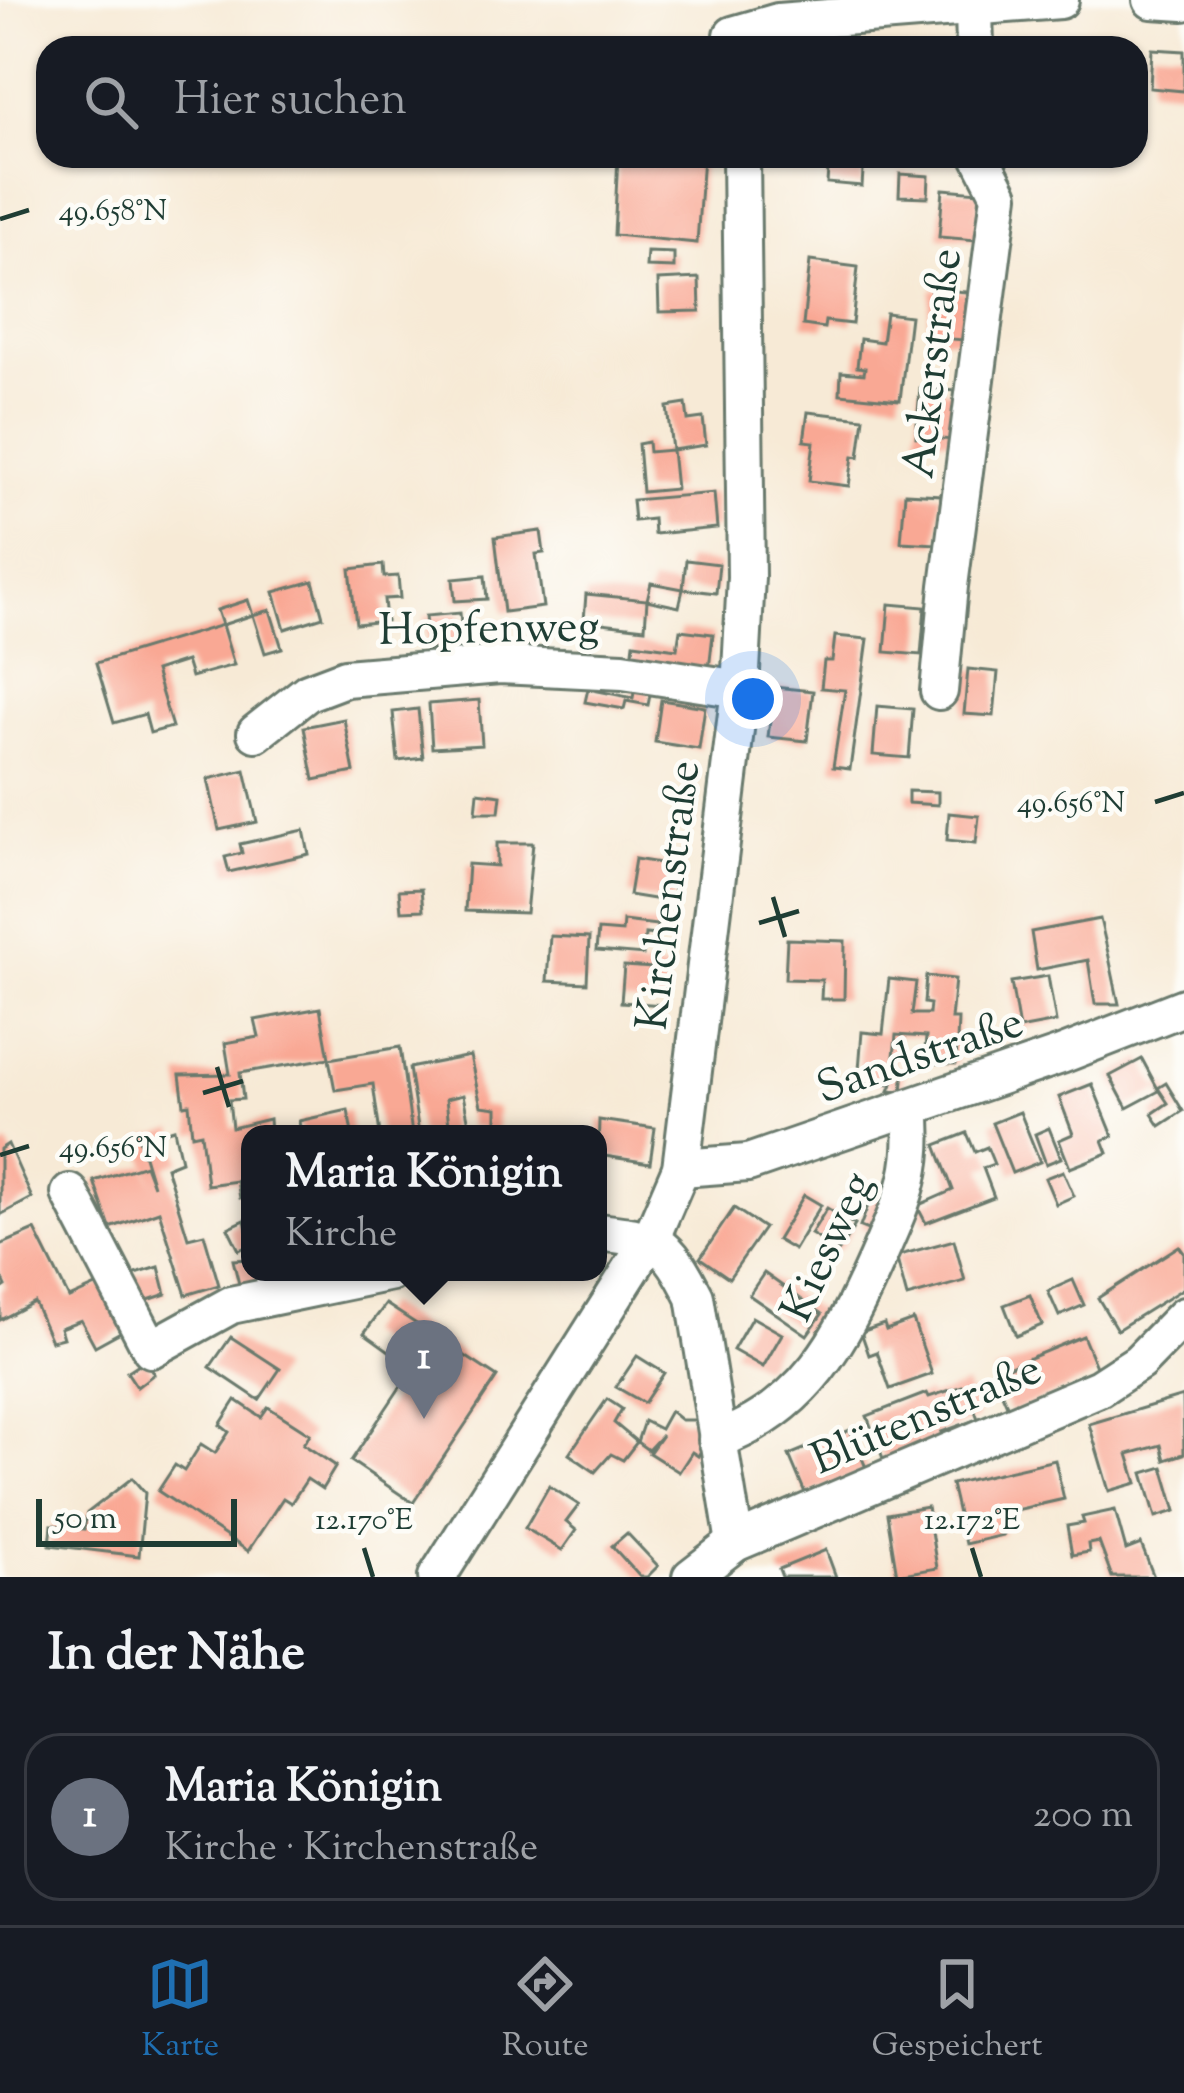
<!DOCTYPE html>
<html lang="de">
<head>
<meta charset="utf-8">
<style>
	body { margin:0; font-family:"Sorts Mill Goudy",serif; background:#242831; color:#f1f3f6 }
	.scale { position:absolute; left:36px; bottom:30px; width:201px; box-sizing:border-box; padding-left:12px; border:6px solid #1f3d34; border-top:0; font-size:33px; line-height:42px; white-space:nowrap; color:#1f3d34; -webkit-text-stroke:9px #fdfcf7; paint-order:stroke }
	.you { position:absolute; left:753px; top:699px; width:42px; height:42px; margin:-30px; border:9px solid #fff; border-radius:50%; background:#1a73e8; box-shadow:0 0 0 18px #1a73e833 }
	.badge { display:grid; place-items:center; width:78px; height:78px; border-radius:50%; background:#1f6fb2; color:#fff; font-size:39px; font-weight:700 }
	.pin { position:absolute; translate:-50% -99px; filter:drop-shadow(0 3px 6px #0008) }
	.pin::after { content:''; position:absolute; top:63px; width:42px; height:36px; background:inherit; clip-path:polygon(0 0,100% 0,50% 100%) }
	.popup { position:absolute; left:241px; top:1125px; width:366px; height:156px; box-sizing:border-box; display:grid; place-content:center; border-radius:24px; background:#171b24; filter:drop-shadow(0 3px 9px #0005); font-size:39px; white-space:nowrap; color:#9ea1a6 }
	.popup b { font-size:45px; color:#f1f3f6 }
	.popup::after { content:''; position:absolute; left:50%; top:100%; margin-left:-24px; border:24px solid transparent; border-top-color:#171b24 }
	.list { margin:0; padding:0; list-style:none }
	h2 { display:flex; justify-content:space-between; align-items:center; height:156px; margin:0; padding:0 48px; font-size:51px }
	h2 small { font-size:39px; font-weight:400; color:#9ea1a6 }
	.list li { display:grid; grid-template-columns:78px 1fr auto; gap:36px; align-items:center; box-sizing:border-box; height:168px; margin:0 24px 24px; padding:0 24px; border:3px solid #363941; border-radius:36px }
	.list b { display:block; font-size:45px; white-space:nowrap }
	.list p { margin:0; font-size:39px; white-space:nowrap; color:#9ea1a6 }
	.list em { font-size:39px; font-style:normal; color:#9ea1a6 }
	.icon { flex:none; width:66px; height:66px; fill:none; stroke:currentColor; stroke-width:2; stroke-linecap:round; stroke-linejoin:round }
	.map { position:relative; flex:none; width:1184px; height:1577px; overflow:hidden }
	.search { position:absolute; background:#171b24; box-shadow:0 3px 9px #0004; left:36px; right:36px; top:36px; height:132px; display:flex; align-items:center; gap:30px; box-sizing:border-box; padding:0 42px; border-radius:36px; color:#9ea1a6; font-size:45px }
	.sheet { height:348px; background:#171b24 }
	nav { display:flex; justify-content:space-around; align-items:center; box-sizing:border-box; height:168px; border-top:3px solid #363941; background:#171b24; font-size:33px; color:#9ea1a6 }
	nav a { display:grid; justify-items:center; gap:6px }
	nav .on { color:#1f6fb2 }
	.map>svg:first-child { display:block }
	.building { fill:#f9a894 }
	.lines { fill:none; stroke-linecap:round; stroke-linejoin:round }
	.minor-casing { stroke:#6b7a6d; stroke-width:42 }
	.minor { stroke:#fff; stroke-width:36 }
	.ticks { fill:none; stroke:#1f3d34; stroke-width:4.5 }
	.labels { text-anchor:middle; stroke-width:9; stroke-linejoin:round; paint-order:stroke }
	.street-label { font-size:45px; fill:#1f3d34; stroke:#fdfcf7 }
	.ticks-label { font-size:30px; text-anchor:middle; fill:#1f3d34; stroke:#fdfcf7; stroke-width:9; stroke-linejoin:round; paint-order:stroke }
</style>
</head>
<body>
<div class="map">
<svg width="1184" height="1577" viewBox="0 0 1184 1577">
	<rect width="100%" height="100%" fill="#fdfcf7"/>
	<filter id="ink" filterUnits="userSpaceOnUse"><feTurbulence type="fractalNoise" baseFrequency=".00833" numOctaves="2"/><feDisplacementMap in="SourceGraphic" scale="24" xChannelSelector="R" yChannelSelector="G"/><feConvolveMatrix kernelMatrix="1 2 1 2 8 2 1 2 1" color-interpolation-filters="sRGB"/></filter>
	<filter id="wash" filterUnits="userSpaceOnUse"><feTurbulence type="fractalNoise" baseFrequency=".004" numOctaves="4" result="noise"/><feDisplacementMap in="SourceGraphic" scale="48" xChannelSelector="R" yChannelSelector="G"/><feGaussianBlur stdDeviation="2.7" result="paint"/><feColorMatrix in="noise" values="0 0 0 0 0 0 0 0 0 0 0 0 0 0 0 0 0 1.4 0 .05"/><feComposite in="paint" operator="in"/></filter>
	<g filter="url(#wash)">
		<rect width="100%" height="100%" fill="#f7ead6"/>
		<g id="blocks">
			<g class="building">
				<path d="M1152 49 1184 51V91L1150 88Z"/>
				<path d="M618 156H703L697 243 614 235Z"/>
				<path d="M829 156H864L862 186 827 183Z"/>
				<path d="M900 174 929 176 928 197 899 196Z"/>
				<path d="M943 189 980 192 976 240 939 237Z"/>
				<path d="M647 252 674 253V268L646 267Z"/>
				<path d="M810 261 858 267 852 324 825 321 824 328 803 325Z"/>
				<path d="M699 278 700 311 659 312 658 280Z"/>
				<path d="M931 289 967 292 963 340 927 337Z"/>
				<path d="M886 313 910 316 900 400 840 394 841 372 864 374 865 368 857 367 860 339 882 342Z"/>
				<path d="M920 388 957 391 953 440 916 437Z"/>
				<path d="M686 404 688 420 703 418 706 445 672 450 676 489 642 492 638 444 648 442 649 452 672 450 667 407Z"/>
				<path d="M808 412 864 418 859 457 853 456 849 486 809 481 814 442 804 441Z"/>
				<path d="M714 493 717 528 654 534 653 519 634 521 632 500Z"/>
				<path d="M905 493 941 495 937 544 901 542Z"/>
				<path d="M541 531 544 553 536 554 543 607 504 612 495 537Z"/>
				<path d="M686 560 719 564 716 593 683 589Z"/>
				<path d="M383 565 384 577 398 576 400 598 384 599 386 621 356 624 350 569Z"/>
				<path d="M485 576 487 599 455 601 453 579Z"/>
				<path d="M313 581 323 617 285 629 274 592Z"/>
				<path d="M651 583 683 589 679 607 647 600Z"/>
				<path d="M586 594 647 600 645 628 584 621Z"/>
				<path d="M248 600 253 615 270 610 282 648 265 653 253 615 222 625 217 610Z"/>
				<path d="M889 604 925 607 921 655 885 652Z"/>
				<path d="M460 613 463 647 428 650 425 616Z"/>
				<path d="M222 625 234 665 191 677 186 661 155 671 172 727 150 733 145 714 114 723 96 663Z"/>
				<path d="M680 630 713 634 709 669 631 667 634 643 677 649Z"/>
				<path d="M835 636 868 639 850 769 833 767 845 690 821 688 824 661H832Z"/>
				<path d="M968 669 998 672 994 716 964 714Z"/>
				<path d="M635 687 651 690 648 705 626 701 624 709 585 702 588 689 633 698Z"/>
				<path d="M774 687 813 691 807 741 768 737Z"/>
				<path d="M479 700 482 745 432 748 429 704Z"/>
				<path d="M661 700 705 707 699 749 655 742Z"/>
				<path d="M877 706 913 709 909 758 873 755Z"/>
				<path d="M418 709 423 758 398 761 393 712Z"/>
				<path d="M344 719 354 772 314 780 304 727Z"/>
				<path d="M245 770 257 822 219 830 208 779Z"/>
				<path d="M908 791 938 792V805L908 803Z"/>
				<path d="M478 792 501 795 499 812H476Z"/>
				<path d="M949 813 979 816 976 843 947 840Z"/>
				<path d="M304 830 309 854 229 872 225 857 242 853 240 844Z"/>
				<path d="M497 843H533L526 913 465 911 468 864 497 866Z"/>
				<path d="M635 859 678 866 672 902 629 895Z"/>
				<path d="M421 889 423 910 401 911 399 890Z"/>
				<path d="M1100 919 1109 957 1119 1004H1095L1088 960 1037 970 1031 932Z"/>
				<path d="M623 921 657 925 656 935 645 934 643 955 596 951 598 930 622 932Z"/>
				<path d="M550 936 589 938 587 983 547 981Z"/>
				<path d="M787 939 845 941 844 999H821L822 980 785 979Z"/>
				<path d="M624 966 667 969 664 1005 621 1002Z"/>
				<path d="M926 976 955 979 951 1019H958L956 1064 924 1063 926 1037 896 1035 893 1067 904 1069 902 1092 889 1091 892 1084 858 1082 862 1032 883 1034 889 979 916 982 912 1014H929L930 1004 924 1003Z"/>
				<path d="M1048 976 1056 1022 1019 1029 1011 982Z"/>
				<path d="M320 1008 329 1058 240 1073 243 1099 229 1100 232 1128 269 1119 270 1134H250V1196L240 1198 237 1181 207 1185 201 1133 192 1135 189 1104 184 1105 180 1075 230 1074 225 1043 259 1037 255 1020Z"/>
				<path d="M400 1047 412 1134H380L373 1084 335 1090 329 1059Z"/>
				<path d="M470 1056 481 1106 497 1108V1134H479L480 1126 470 1128 463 1095 446 1099 450 1134H419L409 1068Z"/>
				<path d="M1142 1059 1159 1091 1127 1108 1110 1076Z"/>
				<path d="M1166 1083 1183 1111 1160 1126 1152 1114 1168 1103 1158 1088Z"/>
				<path d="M1092 1084 1113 1136 1103 1140 1108 1153 1070 1168 1059 1140 1073 1134 1059 1097Z"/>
				<path d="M348 1110 352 1134H301L299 1121Z"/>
				<path d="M1020 1112 1040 1162 1012 1173 992 1123Z"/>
				<path d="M599 1120 655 1128 650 1163 598 1155Z"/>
				<path d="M1049 1128 1061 1158 1046 1164 1035 1134Z"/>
				<path d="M174 1129 181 1161 166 1167 188 1238 204 1234 219 1285 186 1295 159 1211 110 1228 94 1181 145 1165 153 1186 139 1139Z"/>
				<path d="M967 1133 975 1152 987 1147 994 1164 983 1168 994 1197 926 1223 917 1206 953 1190 936 1145Z"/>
				<path d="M8 1144 32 1198 0 1215V1149Z"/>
				<path d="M1063 1171 1074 1196 1056 1204 1045 1178Z"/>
				<path d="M876 1184 894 1190 878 1234 860 1227Z"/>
				<path d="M804 1195 821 1205 794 1250 777 1240Z"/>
				<path d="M734 1208 764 1228 729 1278 700 1258Z"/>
				<path d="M827 1208 855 1225 839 1251 811 1234Z"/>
				<path d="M245 1220 250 1245 239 1250 228 1228Z"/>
				<path d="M35 1230 69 1298 103 1283 124 1330 95 1346 81 1320 60 1328 63 1338 51 1341 34 1302 0 1320V1290L6 1286 0 1273V1245Z"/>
				<path d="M954 1240 965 1281 907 1297 896 1256Z"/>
				<path d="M1179 1246 1184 1253V1288L1117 1330 1098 1298Z"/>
				<path d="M250 1259V1272H255L259 1285 240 1288 233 1260Z"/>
				<path d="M159 1267 166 1294 136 1304 126 1277Z"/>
				<path d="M764 1273 822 1314 807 1335 749 1295Z"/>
				<path d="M1073 1280 1084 1305 1059 1316 1048 1291Z"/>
				<path d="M1030 1295 1042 1325 1016 1336 1004 1305Z"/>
				<path d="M386 1304 497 1377 413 1503 351 1461 413 1368 364 1333Z"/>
				<path d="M752 1317 782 1334 763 1367 733 1350Z"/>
				<path d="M913 1320 932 1374 890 1389 877 1352 869 1355 861 1332 884 1324 886 1330Z"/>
				<path d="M1083 1336 1099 1374 1010 1412 993 1373Z"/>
				<path d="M231 1337 280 1369 259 1400 210 1367Z"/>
				<path d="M637 1356 664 1373 644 1403 616 1387Z"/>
				<path d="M145 1360 154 1374 137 1387 127 1372Z"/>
				<path d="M966 1385 978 1419 941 1432 944 1438 884 1461 867 1416 927 1393 929 1397Z"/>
				<path d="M1183 1396 1184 1454 1165 1460 1161 1445 1128 1454 1137 1483 1109 1491 1089 1424Z"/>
				<path d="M607 1399 622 1409 614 1423 637 1442 623 1460 611 1454 595 1472 569 1454Z"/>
				<path d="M236 1400 261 1417 268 1407 310 1434 303 1444 336 1466 322 1489 307 1479 291 1503 283 1498 248 1551 158 1491 175 1465 184 1471 201 1444 215 1453 229 1432 220 1425Z"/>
				<path d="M670 1411 681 1420H696L702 1449 698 1456 692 1452 679 1472 649 1453 662 1435 648 1450 637 1442 644 1421 660 1429Z"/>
				<path d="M850 1430 867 1470 806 1495 789 1455Z"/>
				<path d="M1055 1460 1064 1499 998 1514 1003 1535 965 1544 951 1484Z"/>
				<path d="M1163 1467 1176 1511 1156 1517 1143 1473Z"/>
				<path d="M132 1478 145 1493 139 1556 50 1545 52 1525 84 1529 87 1513Z"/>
				<path d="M549 1486 579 1505 566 1522 576 1530 562 1550 525 1528Z"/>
				<path d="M927 1507 937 1568 897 1575 887 1514Z"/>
				<path d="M1115 1510 1126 1550 1141 1544 1154 1577H1112L1099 1542 1088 1544 1089 1552 1072 1555 1067 1526 1084 1523 1082 1517Z"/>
				<path d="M627 1533 658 1566 647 1577H640L612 1546Z"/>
				<path d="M826 1550 836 1577H782L779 1569Z"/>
			</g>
		</g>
	</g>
	<g filter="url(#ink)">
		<use href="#blocks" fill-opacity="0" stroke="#6b7a6d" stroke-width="3"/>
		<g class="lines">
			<defs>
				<g id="minor">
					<path d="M1152 0 1184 2"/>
					<path d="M974 8 975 48"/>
					<path d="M733 35 778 22 1060 0"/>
					<path d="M939 691 949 586 1000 195 980 156"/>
					<path d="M256 733 308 692 345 678 500 665 623 671 740 689"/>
					<path d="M681 1168 748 1163 1061 1055 1184 1007"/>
					<path d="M70 1193 151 1349 231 1305 391 1272"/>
					<path d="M598 1232C660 1239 666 1240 695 1297L735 1543"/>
					<path d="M717 1440C806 1408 841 1340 877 1259 902 1201 918 1173 911 1108"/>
					<path d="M437 1577 651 1238 681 1168 740 689 746 577 741 156"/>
					<path d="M691 1577 735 1543 1099 1388 1139 1362 1184 1316"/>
				</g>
			</defs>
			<use href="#minor" class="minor-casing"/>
			<use href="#minor" class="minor"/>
		</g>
	</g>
	<path class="ticks" d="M0 219 29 210M1155 802 1184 793M773 897 785 937M759 923 799 911M217 1067 229 1107M203 1093 243 1081M0 1155 29 1146M364 1548 373 1577M972 1548 981 1577"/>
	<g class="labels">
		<g class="street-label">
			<text transform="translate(930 363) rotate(-83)" y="16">Ackerstraße</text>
			<text transform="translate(489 626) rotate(-1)" y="16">Hopfenweg</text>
			<text transform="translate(666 895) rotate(-83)" y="16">Kirchenstraße</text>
			<text transform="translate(919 1053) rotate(-19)" y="16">Sandstraße</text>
			<text transform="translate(825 1246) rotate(-65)" y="16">Kiesweg</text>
			<text transform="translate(925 1412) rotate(-23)" y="16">Blütenstraße</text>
		</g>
	</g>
	<g class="ticks-label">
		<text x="113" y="220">49.658°N</text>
		<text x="1071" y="812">49.656°N</text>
		<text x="113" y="1157">49.656°N</text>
		<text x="364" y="1529">12.170°E</text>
		<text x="972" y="1529">12.172°E</text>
	</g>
</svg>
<div class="scale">50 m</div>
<div class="you"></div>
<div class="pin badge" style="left:424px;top:1419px;background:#6b7280">1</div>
<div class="popup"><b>Maria Königin</b>Kirche</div>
<div class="search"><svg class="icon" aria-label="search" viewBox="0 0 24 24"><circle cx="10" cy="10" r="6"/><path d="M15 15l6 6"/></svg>Hier suchen</div>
</div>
<section class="sheet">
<h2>In der Nähe<small></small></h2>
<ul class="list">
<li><span class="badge" style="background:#6b7280">1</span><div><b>Maria Königin</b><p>Kirche · Kirchenstraße</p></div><em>200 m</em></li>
</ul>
</section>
<nav>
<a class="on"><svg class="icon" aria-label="map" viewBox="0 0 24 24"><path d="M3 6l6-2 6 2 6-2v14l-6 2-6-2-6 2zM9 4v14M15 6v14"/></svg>Karte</a>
<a><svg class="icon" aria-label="directions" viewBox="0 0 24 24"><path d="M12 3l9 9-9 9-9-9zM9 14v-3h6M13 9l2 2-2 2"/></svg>Route</a>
<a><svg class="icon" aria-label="saved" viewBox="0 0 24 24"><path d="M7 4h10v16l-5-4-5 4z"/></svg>Gespeichert</a>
</nav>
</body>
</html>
